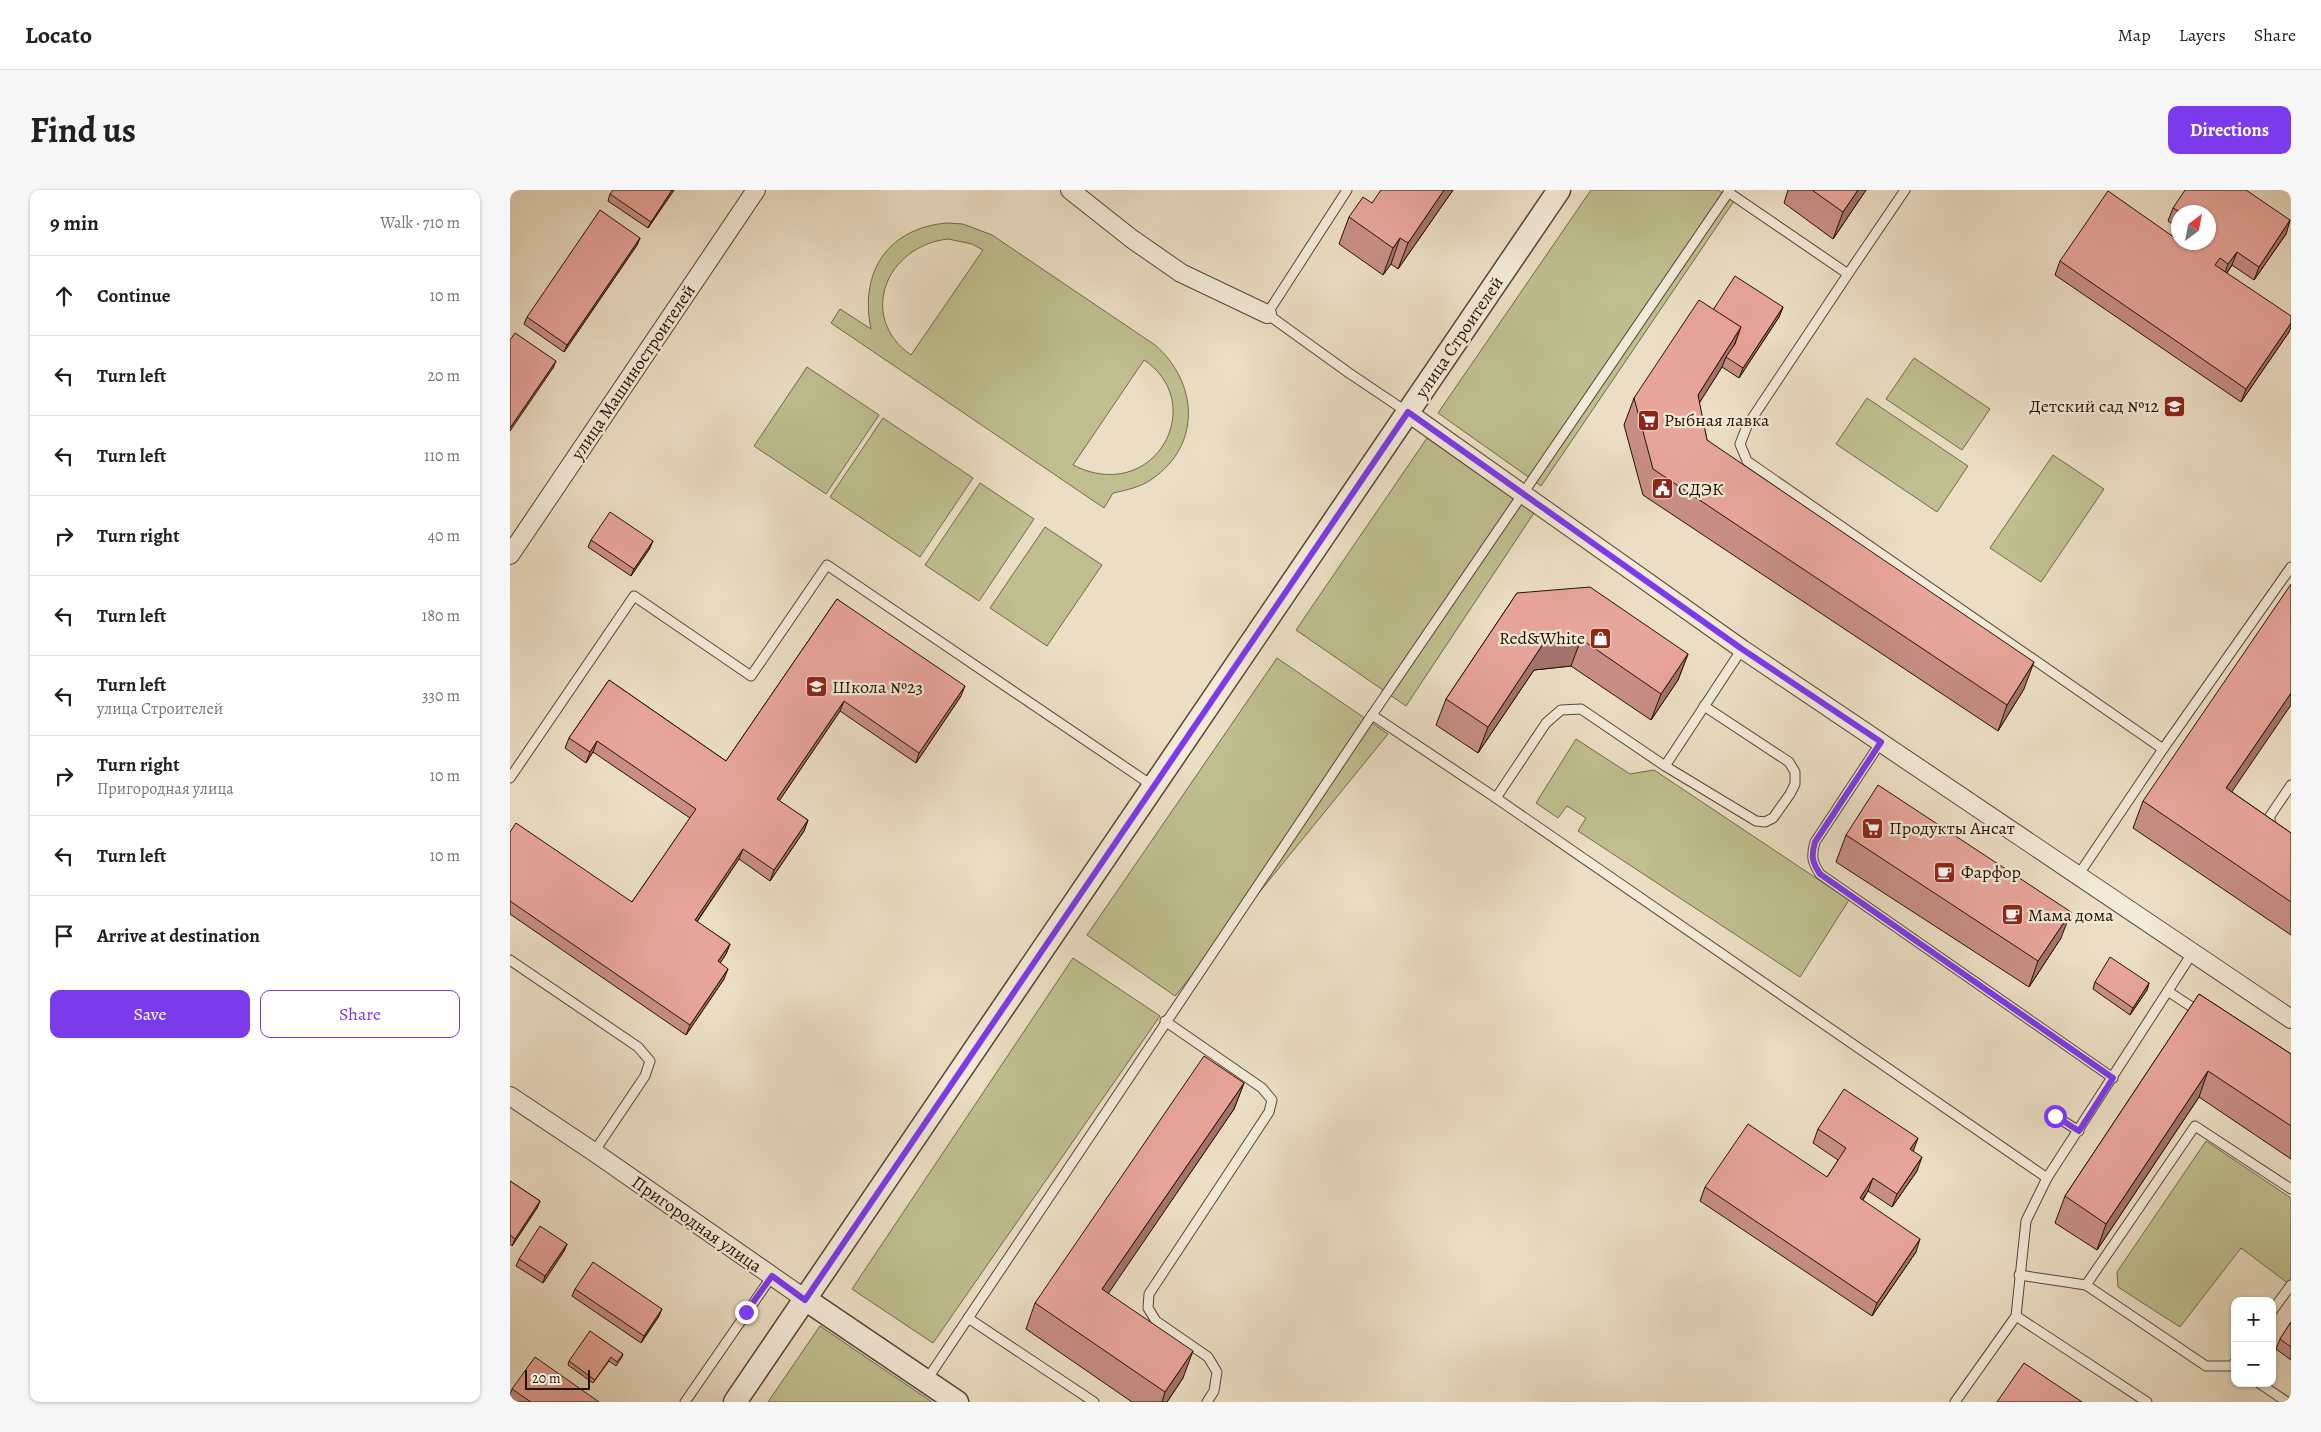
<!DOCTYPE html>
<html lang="en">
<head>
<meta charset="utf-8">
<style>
	body { margin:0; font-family:Alegreya,serif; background:#f6f6f6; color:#202124 }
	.controls { position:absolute; right:15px; bottom:15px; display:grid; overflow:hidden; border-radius:10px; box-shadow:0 1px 4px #0004 }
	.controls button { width:45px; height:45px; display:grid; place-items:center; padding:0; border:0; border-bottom:1px solid #e0e0e0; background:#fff; color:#202124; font:25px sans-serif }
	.compass { position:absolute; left:1661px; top:15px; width:45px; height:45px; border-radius:50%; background:#fff; box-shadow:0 1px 4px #0004; rotate:32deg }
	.scale { position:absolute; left:15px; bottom:12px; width:65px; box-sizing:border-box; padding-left:5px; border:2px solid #271104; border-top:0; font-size:14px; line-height:18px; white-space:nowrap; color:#271104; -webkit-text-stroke:4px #f3ead9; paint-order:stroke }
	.stop { position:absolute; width:15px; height:15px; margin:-11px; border:4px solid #7c3aed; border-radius:50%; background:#fff }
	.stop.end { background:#7c3aed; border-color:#fff; box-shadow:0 1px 5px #0008 }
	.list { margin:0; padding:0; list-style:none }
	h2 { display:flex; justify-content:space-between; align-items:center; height:65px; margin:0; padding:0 20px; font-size:21px }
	h2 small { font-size:16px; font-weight:400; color:#757577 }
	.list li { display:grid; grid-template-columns:32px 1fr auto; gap:15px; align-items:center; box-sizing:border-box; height:80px; padding:0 20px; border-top:1px solid #e0e0e0 }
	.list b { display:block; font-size:19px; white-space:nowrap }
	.list p { margin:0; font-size:16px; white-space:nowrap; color:#757577 }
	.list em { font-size:16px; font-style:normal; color:#757577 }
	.actions { display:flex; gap:10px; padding:15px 20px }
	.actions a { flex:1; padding:11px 0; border:1px solid #7c3aed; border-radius:10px; text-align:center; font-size:18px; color:#7c3aed }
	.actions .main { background:#7c3aed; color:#fff }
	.icon { flex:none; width:28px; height:28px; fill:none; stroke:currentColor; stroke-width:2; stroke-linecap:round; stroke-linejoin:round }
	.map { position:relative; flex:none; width:1781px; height:1212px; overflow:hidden; border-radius:10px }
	header { display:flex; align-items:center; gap:30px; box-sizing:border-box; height:70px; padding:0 25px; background:#fff; border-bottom:1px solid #e0e0e0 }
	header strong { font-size:24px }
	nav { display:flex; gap:28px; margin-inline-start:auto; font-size:18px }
	.intro { display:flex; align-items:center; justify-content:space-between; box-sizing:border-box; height:120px; padding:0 30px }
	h1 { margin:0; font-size:35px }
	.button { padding:12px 22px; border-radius:10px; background:#7c3aed; color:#fff; font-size:18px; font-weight:700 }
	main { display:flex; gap:30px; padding:0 30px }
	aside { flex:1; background:#fff; border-radius:10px; box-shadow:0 1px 4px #0004 }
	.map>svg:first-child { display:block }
	.green { fill:#bfbf8f; stroke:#73684a; fill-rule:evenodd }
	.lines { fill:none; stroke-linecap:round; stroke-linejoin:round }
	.service-casing { stroke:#584434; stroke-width:11 }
	.minor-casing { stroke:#584434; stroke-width:20 }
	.tertiary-casing { stroke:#584434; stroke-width:25 }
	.service { stroke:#f3ead9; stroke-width:9 }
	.minor { stroke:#f3ead9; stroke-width:18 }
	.tertiary { stroke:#f3ead9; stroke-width:22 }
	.wall { fill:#c88e85; stroke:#271104 }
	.shaded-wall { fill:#a2746c; stroke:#271104 }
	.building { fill:#e8a59b; stroke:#271104 }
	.route { stroke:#7c3aed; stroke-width:6 }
	.labels { text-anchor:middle; stroke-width:4.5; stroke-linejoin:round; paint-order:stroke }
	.street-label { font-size:18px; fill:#271104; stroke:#f3ead9 }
	.poi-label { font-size:18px; fill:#271104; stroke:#f3ead9; text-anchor:start }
</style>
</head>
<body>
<header>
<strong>Locato</strong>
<nav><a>Map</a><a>Layers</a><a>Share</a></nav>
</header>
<div class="intro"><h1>Find us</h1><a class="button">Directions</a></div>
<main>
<aside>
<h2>9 min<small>Walk · 710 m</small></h2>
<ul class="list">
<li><svg class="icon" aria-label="ahead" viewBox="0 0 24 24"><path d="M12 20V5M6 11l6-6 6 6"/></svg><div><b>Continue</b></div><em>10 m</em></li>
<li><svg class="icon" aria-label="left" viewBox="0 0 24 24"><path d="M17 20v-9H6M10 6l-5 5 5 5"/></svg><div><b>Turn left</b></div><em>20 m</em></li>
<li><svg class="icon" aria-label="left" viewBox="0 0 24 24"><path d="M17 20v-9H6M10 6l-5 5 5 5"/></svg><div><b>Turn left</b></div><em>110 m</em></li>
<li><svg class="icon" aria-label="right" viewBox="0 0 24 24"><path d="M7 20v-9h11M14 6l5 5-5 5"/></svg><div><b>Turn right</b></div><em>40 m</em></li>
<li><svg class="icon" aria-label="left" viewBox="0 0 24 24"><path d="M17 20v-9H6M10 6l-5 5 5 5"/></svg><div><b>Turn left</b></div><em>180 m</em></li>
<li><svg class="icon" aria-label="left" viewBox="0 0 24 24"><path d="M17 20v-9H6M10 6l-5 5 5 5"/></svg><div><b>Turn left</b><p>улица Строителей</p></div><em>330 m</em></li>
<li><svg class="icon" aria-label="right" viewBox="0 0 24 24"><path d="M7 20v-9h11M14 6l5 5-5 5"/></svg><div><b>Turn right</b><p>Пригородная улица</p></div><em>10 m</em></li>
<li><svg class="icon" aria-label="left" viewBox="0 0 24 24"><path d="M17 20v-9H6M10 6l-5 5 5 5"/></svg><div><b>Turn left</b></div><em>10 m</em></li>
<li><svg class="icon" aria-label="arrive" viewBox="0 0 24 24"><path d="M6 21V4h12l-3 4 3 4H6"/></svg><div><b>Arrive at destination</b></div></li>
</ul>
<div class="actions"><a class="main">Save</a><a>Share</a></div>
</aside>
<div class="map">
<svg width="1781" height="1212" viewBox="0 0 1781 1212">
	<rect width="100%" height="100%" fill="#ecdec4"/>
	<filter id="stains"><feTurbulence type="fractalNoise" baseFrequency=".004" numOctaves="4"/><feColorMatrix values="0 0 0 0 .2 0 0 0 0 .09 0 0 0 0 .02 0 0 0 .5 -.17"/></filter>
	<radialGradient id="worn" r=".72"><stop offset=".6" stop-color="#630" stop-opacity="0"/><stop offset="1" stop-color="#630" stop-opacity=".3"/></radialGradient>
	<g class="green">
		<path d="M1081 0H1208L1224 11 1031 296 928 223Z"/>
		<path d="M437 33 453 34 482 45 645 155C688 192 692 255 642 289 631 297 617 300 603 303L594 318 321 133 330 119 361 139C349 82 378 38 437 33ZM438 49 462 54 473 60 401 165C347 127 376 56 438 49ZM634 170C700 214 644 316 563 275Z"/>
		<path d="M1404 168 1480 219 1452 260 1376 209Z"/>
		<path d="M297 177 369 225 316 304 244 256Z"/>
		<path d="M1357 208 1458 276 1427 322 1326 254Z"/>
		<path d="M373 228 463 288 410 367 320 307Z"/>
		<path d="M917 248 1024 323 896 516 786 440Z"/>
		<path d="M1543 265 1594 299 1531 392 1480 358Z"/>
		<path d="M470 293 524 329 469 411 415 375Z"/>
		<path d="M535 337 592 375 537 456 480 418Z"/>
		<path d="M767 468 878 544 665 806 577 745Z"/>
		<path d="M1066 549 1120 584 1144 580 1339 710 1290 787 1068 641 1076 628 1057 616 1048 628 1026 613Z"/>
		<path d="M563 768 650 826 423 1153 342 1099Z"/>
		<path d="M1696 951 1781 1008V1090L1779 1094 1731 1058 1670 1137 1608 1097 1607 1082Z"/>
		<path d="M310 1136 422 1212H258Z"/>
	</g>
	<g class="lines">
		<defs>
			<g id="service">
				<path d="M837 0 757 124 839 183 897 222"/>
				<path d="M1218 2 1338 84 1237 236 1230 254 1237 271 1653 559 1569 684"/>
				<path d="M1338 84 1395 0"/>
				<path d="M862 525 986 608 1036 533 1051 520 1071 519 1155 576 1246 631 1255 632 1263 628 1280 604 1285 594V582L1279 572 1194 516"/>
				<path d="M1371 552 1305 652C1301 666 1302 672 1310 684L1603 888"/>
				<path d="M1653 559 1781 377"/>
				<path d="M1155 576 1232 459"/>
				<path d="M0 588 124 406 241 486 317 375 643 596"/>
				<path d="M986 608 1537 988"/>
				<path d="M1760 639V626L1781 595"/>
				<path d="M0 770 128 857 140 871 135 886 84 962"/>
				<path d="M1659 802 1691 823"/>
				<path d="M655 831 752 898 762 910 759 922 639 1104 638 1118 646 1131 698 1167 707 1182 704 1201 697 1212"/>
				<path d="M1545 926 1569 941"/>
				<path d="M1509 1085 1576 1095 1696 1176H1722L1725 1172"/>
				<path d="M1576 1095 1685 936 1781 999"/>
				<path d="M1762 1121 1781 1095"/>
				<path d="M1506 1126 1637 1212"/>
				<path d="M458 1128 584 1212"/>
				<path d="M416 1191 862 525 1220 0"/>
				<path d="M1749 1193 1777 1212"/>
				<path d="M175 1212 262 1086"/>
				<path d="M1445 1212 1506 1126 1516 1031 1537 988 1683 762"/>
			</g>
			<g id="minor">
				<path d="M560 0 622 49 671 83 757 124"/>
				<path d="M897 222 1232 459 1781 829"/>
				<path d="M0 365 246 0"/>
				<path d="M0 906 84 962 295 1109"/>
			</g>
			<g id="tertiary">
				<path d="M295 1109 447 1212"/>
				<path d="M225 1212 1049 0"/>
			</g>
		</defs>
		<use href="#service" class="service-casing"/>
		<use href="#minor" class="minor-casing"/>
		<use href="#tertiary" class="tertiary-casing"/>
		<use href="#service" class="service"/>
		<use href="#minor" class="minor"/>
		<use href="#tertiary" class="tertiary"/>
	</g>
	<g class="wall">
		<path d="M164 0 138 38 98 11 100 4Z"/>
		<path d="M943 0 888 79 881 74 873 85 829 54 839 27 862 13Z"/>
		<path d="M1278 0H1356L1323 49 1274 13Z"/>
		<path d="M1663 18 1780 30 1776 44 1744 90 1722 75 1717 83 1779 142 1731 212 1545 85 1550 71 1683 59 1698 52V22H1668V38L1658 31Z"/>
		<path d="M130 48 127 55 54 162 14 134 17 127Z"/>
		<path d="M1273 117 1269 127 1229 188 1212 177 1189 213 1197 250 1514 499 1488 541 1133 305 1114 235 1124 208 1203 120Z"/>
		<path d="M81 350 140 358 121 386 78 357Z"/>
		<path d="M1007 403 1178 464 1168 490 1141 530 1061 476 1024 480 968 563 926 535 936 509Z"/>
		<path d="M327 409 451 506 406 573 330 521 269 611 298 630 294 641 260 691 229 669 187 732 220 754 216 764 210 773 214 789 176 845 0 724V642L122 712 180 628 83 562 76 573 55 558 59 548 99 490 216 571Z"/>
		<path d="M1722 602 1781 643V745L1623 638 1633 611Z"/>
		<path d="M1336 645 1551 748 1519 797 1326 672Z"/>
		<path d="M1585 792 1639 793 1637 800 1620 825 1583 799Z"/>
		<path d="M1689 804 1781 864V969L1689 907 1587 1060 1545 1033 1555 1006Z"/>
		<path d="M734 893 724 919 598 1103 673 1188 657 1212H622L516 1139 525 1113Z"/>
		<path d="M1308 939 1403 961 1407 981 1382 1017 1358 1001 1353 1010 1406 1062 1362 1126 1190 1011 1195 997 1317 987 1328 970 1303 953Z"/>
		<path d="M0 991 30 1011 27 1018 2 1056 0 1054Z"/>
		<path d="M57 1054 54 1061 33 1093 6 1076 9 1069Z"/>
		<path d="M65 1099 149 1126 131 1153 62 1106Z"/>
		<path d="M1781 1132V1170L1766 1159 1770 1149Z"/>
		<path d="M113 1164 112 1167 106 1176 99 1171 83 1193 58 1175 59 1171Z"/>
		<path d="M2 1199 89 1212H3L0 1210V1205Z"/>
	</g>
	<g class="shaded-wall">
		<path d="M162 0H164L138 38 141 32Z"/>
		<path d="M934 0H943L888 79 898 53Z"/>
		<path d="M1348 0H1356L1323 49 1333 22Z"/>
		<path d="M1780 30 1776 44 1744 90 1749 77Z"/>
		<path d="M130 48 127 55 54 162 57 155Z"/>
		<path d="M890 48 881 74 873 85 883 58Z"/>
		<path d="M1727 62 1722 75 1713 88 1718 74Z"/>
		<path d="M1273 117 1269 127 1229 188 1233 178Z"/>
		<path d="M1781 133V137L1779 142 1731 212 1736 199Z"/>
		<path d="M1231 137 1221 164 1216 167 1212 177 1178 231 1188 205Z"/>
		<path d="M46 171 43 178 0 241V238Z"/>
		<path d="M143 351 140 358 121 386 124 379Z"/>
		<path d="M1071 449 1061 476 1024 480 968 563 978 537 1033 454Z"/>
		<path d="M1178 464 1168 490 1141 530 1151 504Z"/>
		<path d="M1524 472 1514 499 1488 541 1497 515Z"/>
		<path d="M455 496 451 506 406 573 409 563Z"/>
		<path d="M1781 503V515L1706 625 1716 598Z"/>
		<path d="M334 511 330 521 263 620 267 609Z"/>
		<path d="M87 551 83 562 76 573 80 562Z"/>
		<path d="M298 630 294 641 260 691 264 680Z"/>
		<path d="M233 659 229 669 181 740 185 730Z"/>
		<path d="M1561 722 1551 748 1519 797 1528 771Z"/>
		<path d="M220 754 216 764 204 782 208 771Z"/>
		<path d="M218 779 214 789 176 845 180 835Z"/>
		<path d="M1639 793 1637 800 1620 825 1623 818Z"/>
		<path d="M1698 881 1689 907 1587 1060 1596 1034Z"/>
		<path d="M734 893 724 919 583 1126 592 1099Z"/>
		<path d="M1408 948 1403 962 1400 959Z"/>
		<path d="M1412 967 1407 981 1382 1017 1387 1004Z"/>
		<path d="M1363 988 1358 1001 1345 1021 1350 1008Z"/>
		<path d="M30 1011 27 1018 2 1056 5 1049Z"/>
		<path d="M1410 1049 1406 1062 1362 1126 1367 1113Z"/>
		<path d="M57 1054 54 1061 33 1093 35 1086Z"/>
		<path d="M152 1119 149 1126 131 1153 134 1146Z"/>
		<path d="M683 1161 673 1188 657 1212H652L655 1202Z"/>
	</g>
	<g class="building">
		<path d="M103 0H162L141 32 100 4Z"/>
		<path d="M871 0H934L898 53 890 48 883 58 839 27 853 7 862 13Z"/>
		<path d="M1302 0H1348L1333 22Z"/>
		<path d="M1675 0H1736L1780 30 1749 77 1727 62 1718 74 1710 68 1705 75 1781 126V133L1736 199 1550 71 1598 1 1668 50V52H1673L1683 59 1688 52H1698V22H1670L1663 18Z"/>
		<path d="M90 20 130 48 57 155 17 127Z"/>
		<path d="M1225 86 1273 117 1233 178 1216 167 1225 154 1231 137 1203 120Z"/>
		<path d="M1189 110 1231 137 1188 205 1197 250 1524 472 1497 515 1143 279 1124 208Z"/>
		<path d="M5 143 46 171 0 238V150Z"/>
		<path d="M100 322 143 351 124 379 81 350Z"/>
		<path d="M1781 394V503L1716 598 1781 643V712L1633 611Z"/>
		<path d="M1080 397 1178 464 1151 504 1071 449 1033 454 978 537 936 509 1007 403Z"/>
		<path d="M327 409 455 496 409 563 334 511 267 609 298 630 264 680 233 659 185 730 220 754 208 771 218 779 180 835 0 711V642L6 633 122 712 186 619 87 551 80 562 59 548 99 490 216 571Z"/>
		<path d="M1368 595 1561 722 1528 771 1336 645Z"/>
		<path d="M1600 767 1639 793 1623 818 1585 792Z"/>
		<path d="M1689 804 1781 864V936L1698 881 1596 1034 1555 1006Z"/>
		<path d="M694 866 734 893 592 1099 683 1161 655 1202 525 1113Z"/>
		<path d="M1334 899 1408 948 1400 959 1412 967 1387 1004 1363 988 1350 1008 1410 1049 1367 1113 1195 997 1238 934 1317 987 1336 958 1308 939Z"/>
		<path d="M0 991 30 1011 5 1049 0 1045Z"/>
		<path d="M30 1036 57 1054 35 1086 9 1069Z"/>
		<path d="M83 1072 152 1119 134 1146 65 1099Z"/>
		<path d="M1781 1132V1157L1770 1149Z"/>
		<path d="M80 1141 113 1164 107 1172 101 1167 85 1190 59 1171Z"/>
		<path d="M25 1167 89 1212H21L2 1199Z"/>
		<path d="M1514 1173 1572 1212H1487Z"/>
	</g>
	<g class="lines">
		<path class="route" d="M236 1122 262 1086 295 1110 898 222 1232 459 1371 552 1305 652C1301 666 1302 672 1310 684L1603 888 1569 941 1545 926"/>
	</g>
	<defs>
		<symbol id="school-square" viewBox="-11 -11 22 22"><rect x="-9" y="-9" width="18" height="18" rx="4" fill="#8f2418" stroke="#f3ead9"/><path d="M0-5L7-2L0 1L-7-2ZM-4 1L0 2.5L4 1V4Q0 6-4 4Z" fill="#fff"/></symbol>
		<symbol id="supermarket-square" viewBox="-11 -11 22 22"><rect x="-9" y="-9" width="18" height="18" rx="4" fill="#8f2418" stroke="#f3ead9"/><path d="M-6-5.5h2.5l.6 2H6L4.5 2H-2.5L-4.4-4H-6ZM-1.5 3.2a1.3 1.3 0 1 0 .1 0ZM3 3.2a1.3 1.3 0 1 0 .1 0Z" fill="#fff"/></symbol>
		<symbol id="civic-square" viewBox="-11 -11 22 22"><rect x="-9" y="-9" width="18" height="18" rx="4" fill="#8f2418" stroke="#f3ead9"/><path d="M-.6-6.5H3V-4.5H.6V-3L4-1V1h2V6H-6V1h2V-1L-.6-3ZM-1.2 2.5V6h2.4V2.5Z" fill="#fff"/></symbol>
		<symbol id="shop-square" viewBox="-11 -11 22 22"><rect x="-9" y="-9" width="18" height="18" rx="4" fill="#8f2418" stroke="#f3ead9"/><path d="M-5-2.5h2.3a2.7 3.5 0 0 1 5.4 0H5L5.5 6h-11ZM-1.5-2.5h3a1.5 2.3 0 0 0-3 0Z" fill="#fff"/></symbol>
		<symbol id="cafe-square" viewBox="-11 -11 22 22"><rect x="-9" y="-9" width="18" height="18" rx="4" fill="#8f2418" stroke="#f3ead9"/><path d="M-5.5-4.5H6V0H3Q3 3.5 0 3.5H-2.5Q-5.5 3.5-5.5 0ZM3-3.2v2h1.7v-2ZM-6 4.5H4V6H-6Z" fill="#fff"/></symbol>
	</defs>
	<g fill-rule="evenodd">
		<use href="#school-square" x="1652" y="204" width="25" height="25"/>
		<use href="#supermarket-square" x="1126" y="218" width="25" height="25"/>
		<use href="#civic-square" x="1140" y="286" width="25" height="25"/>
		<use href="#shop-square" x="1078" y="436" width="25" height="25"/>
		<use href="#school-square" x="294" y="484" width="25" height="25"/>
		<use href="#supermarket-square" x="1350" y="626" width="25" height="25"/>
		<use href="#cafe-square" x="1422" y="670" width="25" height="25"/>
		<use href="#cafe-square" x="1490" y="712" width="25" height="25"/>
	</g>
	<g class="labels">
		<g class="street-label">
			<text transform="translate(949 147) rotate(-56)" y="6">улица Строителей</text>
			<text transform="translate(123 182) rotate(-56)" y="6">улица Машиностроителей</text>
			<text transform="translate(187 1034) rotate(35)" y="6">Пригородная улица</text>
		</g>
		<g class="poi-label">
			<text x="1649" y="222" text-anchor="end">Детский сад №12</text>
			<text x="1154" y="236">Рыбная лавка</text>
			<text x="1168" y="305">СДЭК</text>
			<text x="1075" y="454" text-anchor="end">Red&amp;White</text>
			<text x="322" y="503">Школа №23</text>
			<text x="1379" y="644">Продукты Ансат</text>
			<text x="1451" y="688">Фарфор</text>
			<text x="1518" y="731">Мама дома</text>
		</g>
	</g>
	<rect width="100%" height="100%" filter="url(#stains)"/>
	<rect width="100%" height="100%" fill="url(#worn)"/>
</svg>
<div class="controls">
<button>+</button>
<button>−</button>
</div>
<svg class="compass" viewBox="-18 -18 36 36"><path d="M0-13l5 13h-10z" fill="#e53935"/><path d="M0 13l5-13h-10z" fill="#757577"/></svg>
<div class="scale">20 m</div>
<div class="stop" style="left:1545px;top:926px"></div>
<div class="stop end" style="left:236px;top:1122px"></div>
</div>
</main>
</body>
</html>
